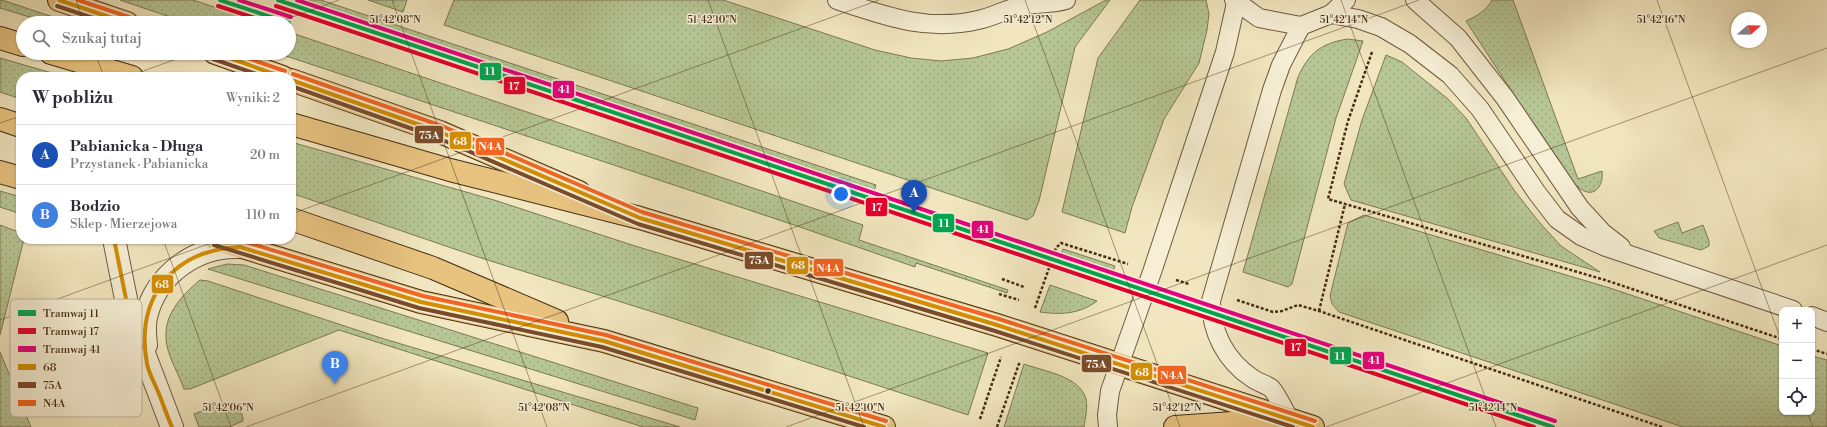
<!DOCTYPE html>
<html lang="pl">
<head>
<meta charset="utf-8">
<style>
	body { margin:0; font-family:"Libre Bodoni",serif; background:#f2f2f3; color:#2b2b33 }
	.controls { position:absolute; right:12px; bottom:12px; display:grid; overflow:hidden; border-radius:8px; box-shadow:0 1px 3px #0004 }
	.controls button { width:36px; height:36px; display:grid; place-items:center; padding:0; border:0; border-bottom:1px solid #e1e1e2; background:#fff; color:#2b2b33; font:20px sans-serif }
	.compass { position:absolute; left:1731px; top:12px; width:36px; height:36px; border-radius:50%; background:#fff; box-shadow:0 1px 3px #0004; rotate:70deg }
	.you { position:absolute; left:841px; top:194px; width:14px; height:14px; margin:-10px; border:3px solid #fff; border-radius:50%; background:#1a73e8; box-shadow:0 0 0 6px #1a73e833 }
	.badge { display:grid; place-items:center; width:26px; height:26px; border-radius:50%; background:#8f2418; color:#fff; font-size:13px; font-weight:700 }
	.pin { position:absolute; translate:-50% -33px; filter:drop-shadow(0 1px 2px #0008) }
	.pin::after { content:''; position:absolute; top:21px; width:14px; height:12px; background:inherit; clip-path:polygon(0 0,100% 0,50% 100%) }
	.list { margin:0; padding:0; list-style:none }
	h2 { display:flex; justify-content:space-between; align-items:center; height:52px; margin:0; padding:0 16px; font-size:17px }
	h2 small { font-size:13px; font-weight:400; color:#7c7c81 }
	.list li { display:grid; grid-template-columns:26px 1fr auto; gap:12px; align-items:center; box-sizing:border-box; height:60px; padding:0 16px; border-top:1px solid #e1e1e2 }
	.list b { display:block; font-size:15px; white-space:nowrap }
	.list p { margin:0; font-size:13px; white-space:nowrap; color:#7c7c81 }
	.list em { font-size:13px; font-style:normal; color:#7c7c81 }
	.icon { flex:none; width:22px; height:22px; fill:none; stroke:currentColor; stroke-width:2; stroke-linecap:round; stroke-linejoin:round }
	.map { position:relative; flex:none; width:1827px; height:427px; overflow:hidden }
	.search { position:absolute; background:#fff; box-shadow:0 1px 3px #0004; left:16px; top:16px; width:280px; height:44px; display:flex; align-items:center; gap:10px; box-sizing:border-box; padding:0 14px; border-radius:22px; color:#7c7c81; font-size:15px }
	.panel { position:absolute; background:#fff; box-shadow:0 1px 3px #0004; left:16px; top:72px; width:280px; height:172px; border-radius:16px }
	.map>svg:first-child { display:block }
	.grass { fill:url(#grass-dots); stroke:#7e7954 }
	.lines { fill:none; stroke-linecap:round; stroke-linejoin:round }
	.service-casing { stroke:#705a3e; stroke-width:20 }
	.tertiary-casing { stroke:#705a3e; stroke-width:24 }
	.primary-casing { stroke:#452c13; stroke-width:24 }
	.path { stroke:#452c13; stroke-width:2.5; stroke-dasharray:3 2; stroke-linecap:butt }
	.service { stroke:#f6efd5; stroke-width:18 }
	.tertiary { stroke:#f6efd5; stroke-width:22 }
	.primary { stroke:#e8c380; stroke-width:22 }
	.bus-1-casing { stroke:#f6efd5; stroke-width:7 }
	.bus-2-casing { stroke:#f6efd5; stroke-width:7 }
	.bus-3-casing { stroke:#f6efd5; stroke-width:7 }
	.bus-1 { stroke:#d38e04; stroke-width:4 }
	.bus-2 { stroke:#7a4b2a; stroke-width:4 }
	.bus-3 { stroke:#f26522; stroke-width:4 }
	.tram-1-casing { stroke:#f6efd5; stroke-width:7 }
	.tram-2-casing { stroke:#f6efd5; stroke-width:7 }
	.tram-3-casing { stroke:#f6efd5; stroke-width:7 }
	.tram-1 { stroke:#00a651; stroke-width:4 }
	.tram-2 { stroke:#e4002b; stroke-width:4 }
	.tram-3 { stroke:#e5007d; stroke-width:4 }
	.ticks { fill:none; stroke:#452c13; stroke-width:1; stroke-opacity:0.45 }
	.bus-dot { fill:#452c13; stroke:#f6efd5; stroke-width:1.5 }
	.key { fill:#f6efd5; stroke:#c1b49b; stroke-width:1 }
	.key-label { font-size:11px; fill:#452c13 }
	.ticks-label { font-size:10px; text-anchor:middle; fill:#452c13; stroke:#f6efd5; stroke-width:3; stroke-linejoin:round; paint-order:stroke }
	.line-badge { stroke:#f6efd5; stroke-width:1.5 }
	.badge-label { font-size:11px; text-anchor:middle; font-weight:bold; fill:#fff }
</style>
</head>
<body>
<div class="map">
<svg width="1827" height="427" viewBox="0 0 1827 427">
	<defs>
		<pattern id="grass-dots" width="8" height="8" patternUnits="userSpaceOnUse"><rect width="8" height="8" fill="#b6c695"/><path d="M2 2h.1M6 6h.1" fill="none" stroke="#9eaa80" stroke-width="1.8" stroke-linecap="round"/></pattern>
	</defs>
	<rect width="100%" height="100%" fill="#f1e6bf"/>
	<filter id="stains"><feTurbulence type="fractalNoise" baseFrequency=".005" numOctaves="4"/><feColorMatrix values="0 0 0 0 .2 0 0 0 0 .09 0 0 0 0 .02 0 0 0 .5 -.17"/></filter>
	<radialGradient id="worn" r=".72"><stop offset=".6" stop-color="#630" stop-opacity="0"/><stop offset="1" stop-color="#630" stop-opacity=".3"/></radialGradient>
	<g class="grass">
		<path d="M0 0H2L71 23H49L0 8Z"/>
		<path d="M120 0H193L262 23H188Z"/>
		<path d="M307 0H321L876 185 874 191Z"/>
		<path d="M368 0H407L403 12Z"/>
		<path d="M454 0H723L875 50 911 58 941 61 973 58 1008 49 1047 32 1106 0H1110L1075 47 1039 201 1033 216 1027 220 444 25Z"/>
		<path d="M1140 0H1206L1209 14 1207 30 1199 63 1164 119 1132 207 1125 233 1062 212 1098 58Z"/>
		<path d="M1492 0H1513L1578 179 1602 171C1604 187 1593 200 1578 187 1572 183 1568 175 1563 170L1466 21C1477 16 1486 11 1492 0Z"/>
		<path d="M289 32 863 225 859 240 1008 290 1007 293 916 263 915 267 797 226 277 53H289Z"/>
		<path d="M1347 39 1363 41 1336 118 1292 284 1288 287 1243 272 1298 77C1309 53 1320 44 1347 39Z"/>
		<path d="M1386 55 1402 62 1448 99 1466 118 1514 190 1539 222 1561 246 1600 272 1351 200 1344 184 1362 120Z"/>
		<path d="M0 58 66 77H21V99L0 92Z"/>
		<path d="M291 142 494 200 632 245 988 353 968 415 672 318 475 256 291 193Z"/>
		<path d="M0 191 21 197V214L0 207Z"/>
		<path d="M1364 215 1610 288 1782 346V412H1812V356L1827 360V427H1683L1339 312 1332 304 1330 296 1348 223Z"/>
		<path d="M1678 222 1682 233 1703 225 1709 241V246L1701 250 1659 238 1654 231Z"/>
		<path d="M0 225 21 233V239H24L0 335Z"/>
		<path d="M1063 249 1115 266 1112 274 1060 257Z"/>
		<path d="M227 264 244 265 698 408 695 420 208 269Z"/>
		<path d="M200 280 208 281 381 338 680 427H643L339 330 190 389H184C179 375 170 360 167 346 161 317 180 297 200 280Z"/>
		<path d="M1050 285 1097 301C1080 314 1061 315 1040 312Z"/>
		<path d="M0 352 31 427H0Z"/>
		<path d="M1024 364C1043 371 1080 376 1086 399 1088 408 1085 418 1084 427H1004Z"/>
		<path d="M225 404C234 407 244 410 243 421L229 427H199L194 414 218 405Z"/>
	</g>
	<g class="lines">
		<defs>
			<g id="service">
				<path d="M837 0C885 16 927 32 978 20 993 17 1006 9 1021 6 1037 2 1050 5 1066 0"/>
				<path d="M1234 0 1259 18 1301 26 1331 14 1346 0"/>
				<path d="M1415 0 1458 38 1505 98 1580 208 1603 233 1621 247"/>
				<path d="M1331 14 1358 19 1381 27 1410 44 1450 75 1480 109 1537 193 1557 219 1581 236 1606 247 1793 310"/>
				<path d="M1812 316 1827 322"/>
				<path d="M1290 420C1285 412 1277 394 1271 388 1265 384 1257 382 1252 378 1226 361 1211 332 1211 301L1272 90 1281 65 1301 26"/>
				<path d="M1108 427 1107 415 1110 391 1152 272 1225 52 1236 3"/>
			</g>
			<g id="tertiary">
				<path d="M114 239 129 314 172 427"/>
				<path d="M146 345C145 336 144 325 146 317 156 274 197 245 240 247"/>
			</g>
			<g id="primary">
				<path d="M59 0 127 23"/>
				<path d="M0 38 23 45"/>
				<path d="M51 53 132 77"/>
				<path d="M215 53 283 77"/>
				<path d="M291 80 440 132 579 192"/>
				<path d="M0 119 21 126"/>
				<path d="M291 124 450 170 640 218 997 325 1313 427"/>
				<path d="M0 172 21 178"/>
				<path d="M291 219 433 268 557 321"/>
				<path d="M216 239 421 302 604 341 884 427"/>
				<path d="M1175 427 1277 420"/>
			</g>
		</defs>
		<use href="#service" class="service-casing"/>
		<use href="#tertiary" class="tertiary-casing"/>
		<use href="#primary" class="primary-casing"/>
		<g class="path">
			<path d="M1372 52 1348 121 1328 199 1605 280 1782 339"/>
			<path d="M1002 279 1024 287"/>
			<path d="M1176 280 1189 284"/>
			<path d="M999 294 1019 300"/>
			<path d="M1237 300 1273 312 1282 311 1298 305 1319 311 1662 427"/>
			<path d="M1035 308 1056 248 1061 243 1128 264"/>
			<path d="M1319 311 1345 204"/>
			<path d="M1812 349 1827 354"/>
			<path d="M980 419 1001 357"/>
			<path d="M997 427 1020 361"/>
		</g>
		<use href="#service" class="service"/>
		<use href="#tertiary" class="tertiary"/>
		<use href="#primary" class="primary"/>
		<defs>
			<g id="bus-1">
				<path d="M59 0 127 23"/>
				<path d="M215 53 283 77"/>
				<path d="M291 80 440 132 640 218 997 325 1313 427"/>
				<path d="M114 239 129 314 141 347"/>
				<path d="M172 427C166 414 162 400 156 387 153 380 149 373 147 364 135 298 172 250 240 247L421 302 604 341 884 427"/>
			</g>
			<g id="bus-2">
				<path d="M57 6 108 23"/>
				<path d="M213 59 265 77"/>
				<path d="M291 86 438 138 638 224 995 331 1293 427"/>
				<path d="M214 245 419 308 602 347 864 427"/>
			</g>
			<g id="bus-3">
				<path d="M78 0 129 17"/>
				<path d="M233 53 285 71"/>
				<path d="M293 74 442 126 642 212 999 319 1315 421"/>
				<path d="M236 239 423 296 606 335 886 421"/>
			</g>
		</defs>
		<use href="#bus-1" class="bus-1-casing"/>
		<use href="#bus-2" class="bus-2-casing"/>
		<use href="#bus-3" class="bus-3-casing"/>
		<use href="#bus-1" class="bus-1"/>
		<use href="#bus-2" class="bus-2"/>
		<use href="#bus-3" class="bus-3"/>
		<defs>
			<g id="tram-1">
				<path d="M220 0 289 23"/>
				<path d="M278 0 1553 427"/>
			</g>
			<g id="tram-2">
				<path d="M218 6 270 23"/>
				<path d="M276 6 1534 427"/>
			</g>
			<g id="tram-3">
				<path d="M239 0 291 17"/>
				<path d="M297 0 1555 421"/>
			</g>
		</defs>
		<use href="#tram-1" class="tram-1-casing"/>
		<use href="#tram-2" class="tram-2-casing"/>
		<use href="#tram-3" class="tram-3-casing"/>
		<use href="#tram-1" class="tram-1"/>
		<use href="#tram-2" class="tram-2"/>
		<use href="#tram-3" class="tram-3"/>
	</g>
	<path class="ticks" d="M76 0 84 23M392 0 547 427M708 0 864 427M1025 0 1180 427M1341 0 1496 427M1657 0 1782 343M276 23 339 0M95 53 104 77M127 77 193 53M0 123 21 116M291 214 879 0M163 239 231 427M0 320 222 239M1807 412 1813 427M246 427 1419 0M786 427 1827 48M1326 427 1827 245"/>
	<circle class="bus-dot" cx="768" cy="391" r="3.5"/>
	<rect x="10" y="299" width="132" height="118" rx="6" class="key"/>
	<rect x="18" y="310" width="18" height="6" fill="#00a651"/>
	<rect x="18" y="328" width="18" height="6" fill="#e4002b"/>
	<rect x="18" y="346" width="18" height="6" fill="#e5007d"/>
	<rect x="18" y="364" width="18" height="6" fill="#d38e04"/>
	<rect x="18" y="382" width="18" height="6" fill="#7a4b2a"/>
	<rect x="18" y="400" width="18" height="6" fill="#f26522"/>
	<g class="key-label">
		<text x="43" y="317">Tramwaj 11</text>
		<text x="43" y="335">Tramwaj 17</text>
		<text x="43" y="353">Tramwaj 41</text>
		<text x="43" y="371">68</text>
		<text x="43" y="389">75A</text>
		<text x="43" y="407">N4A</text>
	</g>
	<g class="ticks-label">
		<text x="395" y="23">51°42'08"N</text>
		<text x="712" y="23">51°42'10"N</text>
		<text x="1028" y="23">51°42'12"N</text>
		<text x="1344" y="23">51°42'14"N</text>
		<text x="1661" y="23">51°42'16"N</text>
		<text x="228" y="411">51°42'06"N</text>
		<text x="544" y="411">51°42'08"N</text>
		<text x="860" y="411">51°42'10"N</text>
		<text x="1177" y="411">51°42'12"N</text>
		<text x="1493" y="411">51°42'14"N</text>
	</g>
	<g class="line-badge">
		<rect x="479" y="62" width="23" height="19" rx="4" fill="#00a651"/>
		<rect x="503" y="76" width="23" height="19" rx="4" fill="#e4002b"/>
		<rect x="552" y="80" width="23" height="19" rx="4" fill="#e5007d"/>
		<rect x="414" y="125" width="30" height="19" rx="4" fill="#7a4b2a"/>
		<rect x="449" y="131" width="23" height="19" rx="4" fill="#d38e04"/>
		<rect x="475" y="137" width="30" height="19" rx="4" fill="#f26522"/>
		<rect x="865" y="197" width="23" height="20" rx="4" fill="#e4002b"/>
		<rect x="932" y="213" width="23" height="20" rx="4" fill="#00a651"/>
		<rect x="971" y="220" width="23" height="19" rx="4" fill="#e5007d"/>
		<rect x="744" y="251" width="30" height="19" rx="4" fill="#7a4b2a"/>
		<rect x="786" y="256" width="23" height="19" rx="4" fill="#d38e04"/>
		<rect x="813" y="258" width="31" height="19" rx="4" fill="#f26522"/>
		<rect x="151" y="274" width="23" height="20" rx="4" fill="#d38e04"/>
		<rect x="1284" y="338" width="23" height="19" rx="4" fill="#e4002b"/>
		<rect x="1329" y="346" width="23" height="19" rx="4" fill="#00a651"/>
		<rect x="1362" y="351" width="23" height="19" rx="4" fill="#e5007d"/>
		<rect x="1081" y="354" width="31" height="19" rx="4" fill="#7a4b2a"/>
		<rect x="1130" y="362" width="23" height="19" rx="4" fill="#d38e04"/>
		<rect x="1157" y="365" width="30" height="20" rx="4" fill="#f26522"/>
	</g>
	<g class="badge-label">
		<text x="490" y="75">11</text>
		<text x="514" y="90">17</text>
		<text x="564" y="93">41</text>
		<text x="429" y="139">75A</text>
		<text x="460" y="145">68</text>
		<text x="490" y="150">N4A</text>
		<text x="877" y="211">17</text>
		<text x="944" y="227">11</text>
		<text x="983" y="233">41</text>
		<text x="759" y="264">75A</text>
		<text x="798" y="269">68</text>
		<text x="828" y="272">N4A</text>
		<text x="162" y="288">68</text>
		<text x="1296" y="351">17</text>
		<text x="1340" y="360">11</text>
		<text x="1374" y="364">41</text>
		<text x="1096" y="368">75A</text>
		<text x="1142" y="376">68</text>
		<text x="1172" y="379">N4A</text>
	</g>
	<rect width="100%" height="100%" filter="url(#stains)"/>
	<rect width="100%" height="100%" fill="url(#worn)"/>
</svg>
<div class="controls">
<button>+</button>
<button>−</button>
<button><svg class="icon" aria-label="locate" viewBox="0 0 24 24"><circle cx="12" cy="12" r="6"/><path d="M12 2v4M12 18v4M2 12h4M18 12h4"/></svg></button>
</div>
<svg class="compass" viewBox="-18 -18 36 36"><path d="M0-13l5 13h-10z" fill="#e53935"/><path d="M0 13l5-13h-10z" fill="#7c7c81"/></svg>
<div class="you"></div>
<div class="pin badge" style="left:914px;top:213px;background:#1a4fb4">A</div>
<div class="pin badge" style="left:335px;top:384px;background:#3f7fe0">B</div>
<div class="search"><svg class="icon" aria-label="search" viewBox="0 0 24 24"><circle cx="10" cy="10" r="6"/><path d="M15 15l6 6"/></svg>Szukaj tutaj</div>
<section class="panel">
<h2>W pobliżu<small>Wyniki: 2</small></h2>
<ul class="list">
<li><span class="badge" style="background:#1a4fb4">A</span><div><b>Pabianicka - Długa</b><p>Przystanek · Pabianicka</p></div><em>20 m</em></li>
<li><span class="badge" style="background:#3f7fe0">B</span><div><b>Bodzio</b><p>Sklep · Mierzejowa</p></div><em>110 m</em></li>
</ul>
</section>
</div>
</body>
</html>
